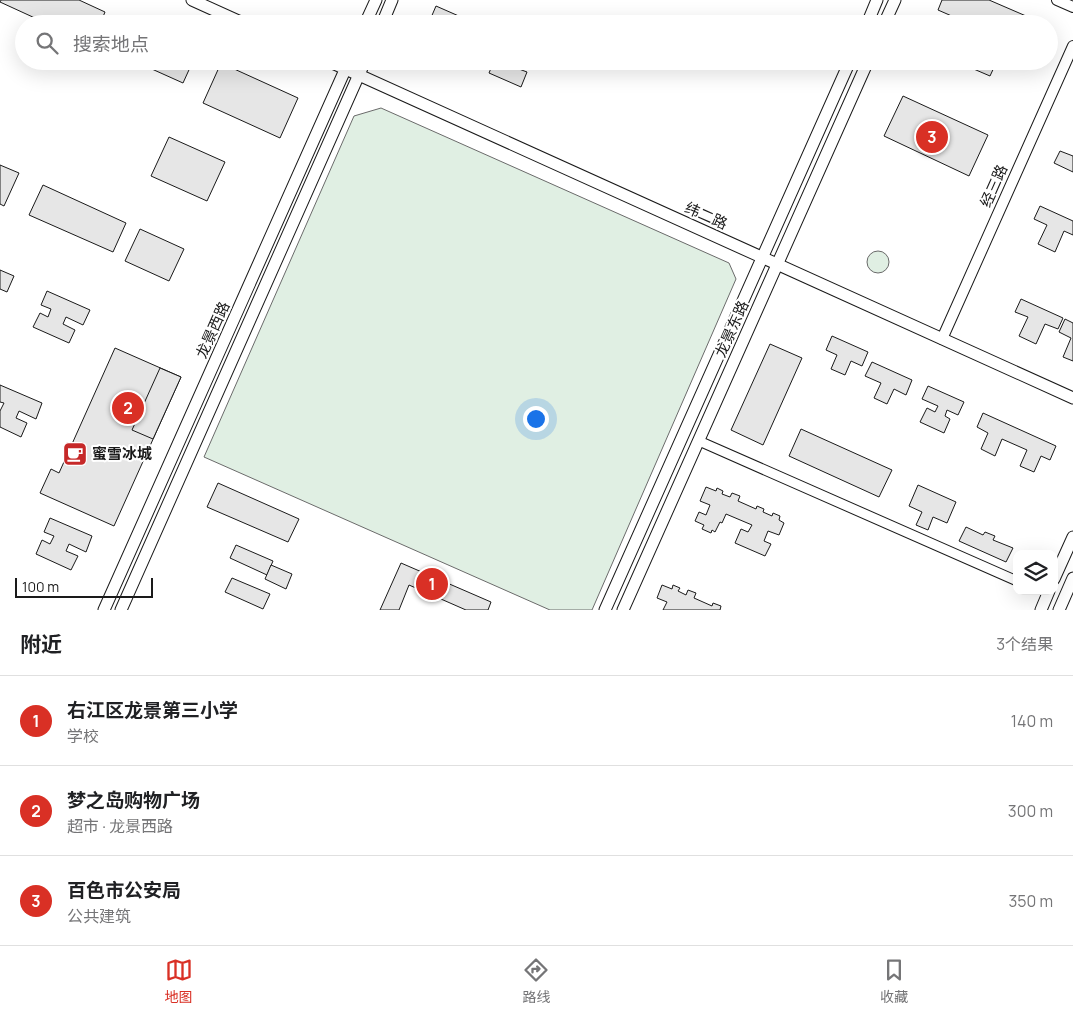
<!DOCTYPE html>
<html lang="zh">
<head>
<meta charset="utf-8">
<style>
	body { margin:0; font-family:Manrope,"Noto Sans SC",sans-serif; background:#f6f6f6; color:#202124 }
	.controls { position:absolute; right:15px; bottom:15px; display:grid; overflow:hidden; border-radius:10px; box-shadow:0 5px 20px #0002 }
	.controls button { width:45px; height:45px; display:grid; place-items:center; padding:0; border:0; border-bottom:1px solid #e0e0e0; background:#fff; color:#202124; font:25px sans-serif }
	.scale { position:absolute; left:15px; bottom:12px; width:138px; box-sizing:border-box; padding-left:5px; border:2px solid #1a1a1a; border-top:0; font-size:14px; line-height:18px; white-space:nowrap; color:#1a1a1a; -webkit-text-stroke:4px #fff; paint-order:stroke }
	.you { position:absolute; left:535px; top:418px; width:18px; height:18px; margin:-12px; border:4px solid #fff; border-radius:50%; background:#1a73e8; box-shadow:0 0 0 8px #1a73e833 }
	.badge { display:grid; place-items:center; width:32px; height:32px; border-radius:50%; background:#d93025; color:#fff; font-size:16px; font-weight:700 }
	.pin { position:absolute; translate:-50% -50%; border:2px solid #fff; box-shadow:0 1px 5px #0006 }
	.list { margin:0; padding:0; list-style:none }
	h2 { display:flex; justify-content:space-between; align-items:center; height:65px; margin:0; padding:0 20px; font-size:21px }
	h2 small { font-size:16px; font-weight:400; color:#757577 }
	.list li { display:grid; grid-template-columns:32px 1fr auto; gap:15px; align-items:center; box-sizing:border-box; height:90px; padding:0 20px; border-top:1px solid #e0e0e0 }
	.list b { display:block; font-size:19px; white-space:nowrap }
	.list p { margin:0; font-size:16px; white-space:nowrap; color:#757577 }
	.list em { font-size:16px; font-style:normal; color:#757577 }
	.icon { flex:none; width:28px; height:28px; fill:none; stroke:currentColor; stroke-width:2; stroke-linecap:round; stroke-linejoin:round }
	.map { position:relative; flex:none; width:1073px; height:610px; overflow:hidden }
	.search { position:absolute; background:#fff; box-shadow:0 5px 20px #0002; left:15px; right:15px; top:15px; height:55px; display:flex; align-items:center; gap:12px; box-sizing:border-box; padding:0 18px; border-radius:28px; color:#757577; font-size:19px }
	.sheet { height:335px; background:#fff }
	nav { display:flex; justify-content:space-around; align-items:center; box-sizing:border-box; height:70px; border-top:1px solid #e0e0e0; background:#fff; font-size:14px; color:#757577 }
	nav a { display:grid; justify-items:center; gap:2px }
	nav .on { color:#d93025 }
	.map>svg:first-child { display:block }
	.green { fill:#e0efe3; stroke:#6a6a6a }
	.building { fill:#e6e6e6; stroke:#1a1a1a }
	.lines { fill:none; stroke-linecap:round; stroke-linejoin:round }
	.minor-casing { stroke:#1a1a1a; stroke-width:11 }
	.tertiary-casing { stroke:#1a1a1a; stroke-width:12 }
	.secondary-casing { stroke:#1a1a1a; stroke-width:13 }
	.minor { stroke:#fff; stroke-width:9 }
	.tertiary { stroke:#fff; stroke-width:10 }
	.secondary { stroke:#fff; stroke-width:11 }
	.labels { text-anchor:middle; stroke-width:4; stroke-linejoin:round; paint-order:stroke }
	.street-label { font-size:15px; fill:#1a1a1a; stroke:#fff }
	.poi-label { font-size:15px; font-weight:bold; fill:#1a1a1a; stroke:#fff; text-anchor:start }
</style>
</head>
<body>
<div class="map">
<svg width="1073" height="610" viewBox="0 0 1073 610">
	<rect width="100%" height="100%" fill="#fff"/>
	<g class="green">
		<path d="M381 108 729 263 736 279 592 610H550L204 457 354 116Z"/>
		<circle cx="878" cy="262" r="11"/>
	</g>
	<g class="building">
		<path d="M1 0H79L105 12 100 24H48L0 2Z"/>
		<path d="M942 0H989L1033 19 1031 24H970L938 10Z"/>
		<path d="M436 6 477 24H440L430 20Z"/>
		<path d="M117 16 134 24H113Z"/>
		<path d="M134 61H193L183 83Z"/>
		<path d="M494 61 505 63 506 61H522L519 69 527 72 521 87 489 73Z"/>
		<path d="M955 61H997L990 76Z"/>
		<path d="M221 63 298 98 280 138 203 103Z"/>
		<path d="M903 96 988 135 969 176 884 136Z"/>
		<path d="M169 137 225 162 207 201 151 176Z"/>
		<path d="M1060 151 1073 156V172L1054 163Z"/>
		<path d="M0 165 19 173 4 206 0 204Z"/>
		<path d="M43 185 126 223 113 252 29 215Z"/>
		<path d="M1040 206 1073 221V235L1064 231 1055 252 1038 244 1047 225 1034 219Z"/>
		<path d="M140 229 184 249 169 281 125 261Z"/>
		<path d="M0 270 14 276 7 292 0 289Z"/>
		<path d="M47 291 90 310 83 325 66 317 63 324 75 330 69 343 33 327 40 313 48 317 51 309 41 305Z"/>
		<path d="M1021 299 1063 318 1058 329 1045 324 1036 344 1019 336 1028 317 1015 312Z"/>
		<path d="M1065 319 1073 323V361L1063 357 1071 338 1059 332Z"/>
		<path d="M832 336 868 352 862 366 851 361 845 375 831 369 837 355 826 350Z"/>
		<path d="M770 344 802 358 763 445 731 430Z"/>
		<path d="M115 348 181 377 114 526 40 493 51 469 59 473Z"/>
		<path d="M872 362 912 380 906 395 894 389 887 404 874 398 881 383 865 376Z"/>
		<path d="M160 368 181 377 153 439 132 430Z"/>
		<path d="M0 385 42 403 36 419 19 411 16 418 27 423 21 437 0 427V411L4 403 0 402Z"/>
		<path d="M928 386 964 402 958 415 947 410 945 416 950 419 944 433 920 422 927 408 935 412 938 406 922 399Z"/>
		<path d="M983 413 1056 446 1050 460 1041 456 1034 472 1020 466 1027 450 1002 439 995 456 981 449 988 433 977 427Z"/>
		<path d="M801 429 892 470 879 497 789 456Z"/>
		<path d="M218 483 299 519 288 542 207 507Z"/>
		<path d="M918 485 956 502 947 523 933 517 928 530 916 525 922 512 909 506Z"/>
		<path d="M706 487 716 491 717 488 723 491 722 494 730 497 732 493 740 496 738 501 756 509 757 506 764 509 763 512 772 516 773 513 780 516 779 520 784 523 779 535 768 531 764 541 771 544 765 556 735 543 741 529 748 532 752 525 726 514 722 523 720 522 715 532 712 530 711 533 702 529 704 525 695 521 699 512 706 515 710 505 700 501Z"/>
		<path d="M50 518 92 536 86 552 69 544 66 551 78 556 71 570 36 554 42 540 50 544 54 536 44 532Z"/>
		<path d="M966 527 983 535 985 532 995 536 993 540 1013 548 1006 562 959 541Z"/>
		<path d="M236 545 273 561 267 575 230 558Z"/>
		<path d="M401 563 491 602 488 610H466L409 585 399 610H380Z"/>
		<path d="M271 565 292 574 286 589 265 579Z"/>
		<path d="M232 578 270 594 263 609 225 592Z"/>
		<path d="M662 585 672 589 673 585 680 588 678 591 686 595 688 590 696 593 694 598 712 606 713 603 721 606 720 610H663L667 602 657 598Z"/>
	</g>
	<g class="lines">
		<defs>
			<path id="minor" d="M699 441 1017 581"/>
			<g id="tertiary">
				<path d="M1057 0 1073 7"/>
				<path d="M942 339 1073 46"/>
			</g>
			<g id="secondary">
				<path d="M192 0 245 24"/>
				<path d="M365 24 376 0"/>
				<path d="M382 24 392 0"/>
				<path d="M867 24 877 0"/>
				<path d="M884 24 895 0"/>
				<path d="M328 61 1073 398"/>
				<path d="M1054 579 1073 537"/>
				<path d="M104 610 349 61"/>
				<path d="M121 610 365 61"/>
				<path d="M605 610 850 61"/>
				<path d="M623 610 868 61"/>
				<path d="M1041 610 1049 591"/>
				<path d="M1059 610 1073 578"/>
			</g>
		</defs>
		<use href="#minor" class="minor-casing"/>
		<use href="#tertiary" class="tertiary-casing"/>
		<use href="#secondary" class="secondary-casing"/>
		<use href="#minor" class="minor"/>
		<use href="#tertiary" class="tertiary"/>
		<use href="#secondary" class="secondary"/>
	</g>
	<defs>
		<symbol id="cafe-square" viewBox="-11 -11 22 22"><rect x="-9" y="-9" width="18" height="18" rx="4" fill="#c62828" stroke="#fff"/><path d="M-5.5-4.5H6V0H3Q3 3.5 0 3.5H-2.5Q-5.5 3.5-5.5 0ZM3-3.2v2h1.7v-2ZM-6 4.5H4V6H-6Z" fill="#fff"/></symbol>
	</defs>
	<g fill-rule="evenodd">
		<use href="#cafe-square" x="61" y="440" width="28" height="28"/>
	</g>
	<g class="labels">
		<g class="street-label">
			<text transform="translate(994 186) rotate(-66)" y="5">经三路</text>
			<text transform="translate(706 216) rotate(24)" y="5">纬二路</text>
			<text transform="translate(732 329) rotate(-66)" y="5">龙景东路</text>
			<text transform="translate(213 330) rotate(-66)" y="5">龙景西路</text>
		</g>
		<g class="poi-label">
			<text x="92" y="459">蜜雪冰城</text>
		</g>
	</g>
</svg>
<div class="controls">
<button><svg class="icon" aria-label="layers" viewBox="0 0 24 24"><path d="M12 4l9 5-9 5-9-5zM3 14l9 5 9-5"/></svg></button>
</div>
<div class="scale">100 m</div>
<div class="you"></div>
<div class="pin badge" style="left:432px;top:584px">1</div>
<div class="pin badge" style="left:128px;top:408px">2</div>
<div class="pin badge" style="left:932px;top:137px">3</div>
<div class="search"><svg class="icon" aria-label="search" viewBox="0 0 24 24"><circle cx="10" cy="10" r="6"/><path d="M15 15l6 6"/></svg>搜索地点</div>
</div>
<section class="sheet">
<h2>附近<small>3个结果</small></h2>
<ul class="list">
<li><span class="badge">1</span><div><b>右江区龙景第三小学</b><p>学校</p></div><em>140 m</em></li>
<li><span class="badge">2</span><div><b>梦之岛购物广场</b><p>超市 · 龙景西路</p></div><em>300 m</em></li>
<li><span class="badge">3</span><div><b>百色市公安局</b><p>公共建筑</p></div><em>350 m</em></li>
</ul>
</section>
<nav>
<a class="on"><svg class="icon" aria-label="map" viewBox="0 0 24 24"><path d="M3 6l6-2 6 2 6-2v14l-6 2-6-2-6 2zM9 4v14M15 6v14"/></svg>地图</a>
<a><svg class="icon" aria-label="directions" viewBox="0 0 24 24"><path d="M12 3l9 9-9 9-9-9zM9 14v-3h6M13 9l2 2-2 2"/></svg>路线</a>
<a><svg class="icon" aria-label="saved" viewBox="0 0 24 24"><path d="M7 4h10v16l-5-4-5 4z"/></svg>收藏</a>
</nav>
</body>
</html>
